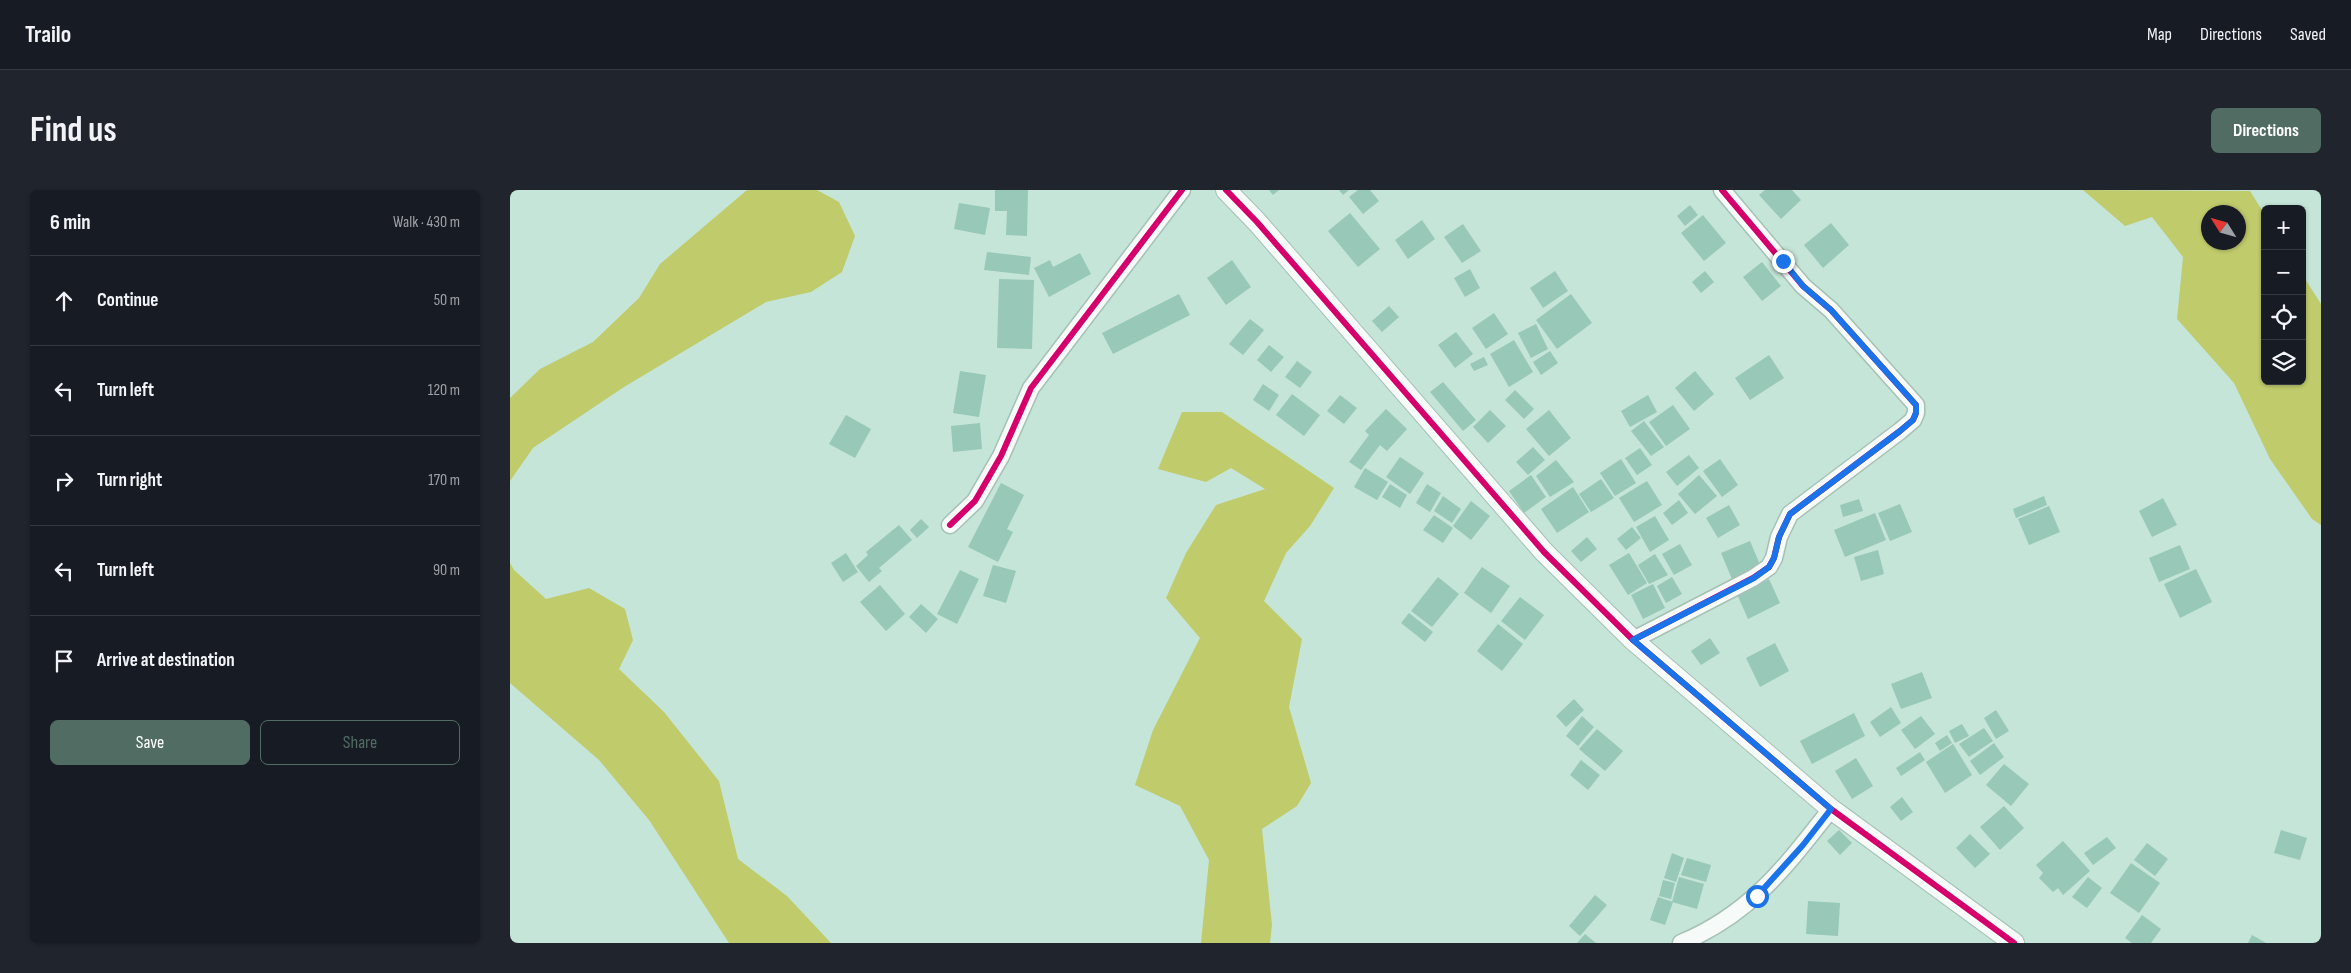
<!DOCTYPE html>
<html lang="en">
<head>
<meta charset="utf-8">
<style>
	body { margin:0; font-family:"Sofia Sans Condensed",sans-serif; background:#20242c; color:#f1f3f6 }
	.controls { position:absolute; right:15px; top:15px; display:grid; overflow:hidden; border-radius:8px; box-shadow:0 1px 4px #0004 }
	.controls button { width:45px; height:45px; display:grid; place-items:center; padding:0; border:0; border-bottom:1px solid #363941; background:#171b24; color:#f1f3f6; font:25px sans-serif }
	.compass { position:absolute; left:1691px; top:15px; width:45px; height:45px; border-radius:50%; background:#171b24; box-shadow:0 1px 4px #0004; rotate:307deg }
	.stop { position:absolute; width:15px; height:15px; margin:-11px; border:4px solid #1a73e8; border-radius:50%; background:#fff }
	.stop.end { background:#1a73e8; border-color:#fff; box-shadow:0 1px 5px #0008 }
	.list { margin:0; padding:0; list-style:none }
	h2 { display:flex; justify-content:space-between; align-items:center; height:65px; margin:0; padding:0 20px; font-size:21px }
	h2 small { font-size:16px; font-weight:400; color:#9ea1a6 }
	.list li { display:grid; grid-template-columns:32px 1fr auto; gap:15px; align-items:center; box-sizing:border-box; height:90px; padding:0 20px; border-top:1px solid #363941 }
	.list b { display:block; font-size:19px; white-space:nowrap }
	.list em { font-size:16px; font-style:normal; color:#9ea1a6 }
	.actions { display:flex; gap:10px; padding:15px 20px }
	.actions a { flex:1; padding:11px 0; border:1px solid #516c62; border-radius:8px; text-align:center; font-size:18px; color:#516c62 }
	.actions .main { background:#516c62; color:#fff }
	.icon { flex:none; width:28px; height:28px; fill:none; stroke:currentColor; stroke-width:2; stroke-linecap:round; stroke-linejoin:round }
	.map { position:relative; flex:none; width:1811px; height:753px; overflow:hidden; border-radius:8px }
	header { display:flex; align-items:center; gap:30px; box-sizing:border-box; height:70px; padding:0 25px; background:#171b24; border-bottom:1px solid #363941 }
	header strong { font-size:24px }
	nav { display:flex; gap:28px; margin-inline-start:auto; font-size:18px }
	.intro { display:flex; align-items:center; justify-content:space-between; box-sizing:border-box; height:120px; padding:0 30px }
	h1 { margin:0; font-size:35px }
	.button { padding:12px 22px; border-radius:8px; background:#516c62; color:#fff; font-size:18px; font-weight:700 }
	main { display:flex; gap:30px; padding:0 30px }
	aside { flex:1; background:#171b24; border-radius:8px; box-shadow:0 1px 4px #0004 }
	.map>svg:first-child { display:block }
	.forest { fill:#c0cb6c; fill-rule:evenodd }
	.building { fill:#98c8b8 }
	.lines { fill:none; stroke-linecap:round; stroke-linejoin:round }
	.minor-casing { stroke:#a6c0b5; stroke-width:19 }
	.tertiary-casing { stroke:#a6c0b5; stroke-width:22 }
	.minor { stroke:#f6fbf9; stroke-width:16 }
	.tertiary { stroke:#f6fbf9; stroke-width:20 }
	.cycleway-casing { stroke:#fff; stroke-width:9 }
	.cycleway { stroke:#d6006c; stroke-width:6 }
	.route { stroke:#1a73e8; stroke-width:6 }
</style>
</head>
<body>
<header>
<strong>Trailo</strong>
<nav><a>Map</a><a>Directions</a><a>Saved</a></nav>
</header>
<div class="intro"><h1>Find us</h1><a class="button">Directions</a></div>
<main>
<aside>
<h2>6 min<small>Walk · 430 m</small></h2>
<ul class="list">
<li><svg class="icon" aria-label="ahead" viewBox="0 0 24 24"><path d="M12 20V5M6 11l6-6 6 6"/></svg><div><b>Continue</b></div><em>50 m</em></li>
<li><svg class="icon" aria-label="left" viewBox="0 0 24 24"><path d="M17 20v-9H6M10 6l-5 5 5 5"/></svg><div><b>Turn left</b></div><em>120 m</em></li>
<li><svg class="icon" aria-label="right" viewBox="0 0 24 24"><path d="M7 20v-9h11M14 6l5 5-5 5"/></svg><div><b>Turn right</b></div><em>170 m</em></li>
<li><svg class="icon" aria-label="left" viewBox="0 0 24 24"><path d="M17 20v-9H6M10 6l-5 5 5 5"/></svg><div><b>Turn left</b></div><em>90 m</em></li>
<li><svg class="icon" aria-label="arrive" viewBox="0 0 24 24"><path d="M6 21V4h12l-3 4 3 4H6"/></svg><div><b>Arrive at destination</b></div></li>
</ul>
<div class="actions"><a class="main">Save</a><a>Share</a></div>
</aside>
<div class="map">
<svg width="1811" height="753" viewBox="0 0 1811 753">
	<rect width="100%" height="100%" fill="#c5e5d8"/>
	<g class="forest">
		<path d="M237 0H307L329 12 345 46 332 82 301 102 256 112 114 197 23 258 0 291V208L30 179 83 152 129 108 150 74Z"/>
		<path d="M1573 0 1740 1 1755 25V191H1792V84L1811 114V335L1802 329 1760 269 1724 193 1667 129 1673 67 1642 27 1615 36ZM1728 22V52H1698V22Z"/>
		<path d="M672 222H712L824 298 800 336 776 363 754 411 792 449 779 517 801 593 787 616 752 639 762 735 760 753H691L699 670 670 616 625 595 643 540 690 448 656 408 676 363 706 315 755 299 721 278 696 292 648 279Z"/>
		<path d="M0 373 4 380 36 409 79 398 115 419 123 450 109 479 154 522 209 591 228 669 277 706 321 753H219L139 630 89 570 0 493Z"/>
	</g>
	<g class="building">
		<path d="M485 0H518L517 46 496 45 497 21H485Z"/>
		<path d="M759 0H769L763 5Z"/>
		<path d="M829 0H839L833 5Z"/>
		<path d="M848 0H860L869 11 853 24 839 7Z"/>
		<path d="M1255 0H1282L1291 10 1271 29 1249 5Z"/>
		<path d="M449 13 480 18 475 45 444 39Z"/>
		<path d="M1180 15 1188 25 1175 36 1167 26Z"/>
		<path d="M840 23 870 59 848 77 818 41Z"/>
		<path d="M1193 25 1216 53 1194 71 1171 43Z"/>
		<path d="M912 30 925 49 898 69 885 50Z"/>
		<path d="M1321 33 1339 55 1313 78 1294 55Z"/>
		<path d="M953 34 971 61 952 73 934 47Z"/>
		<path d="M477 62 521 67 519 85 474 80Z"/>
		<path d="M570 63 581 84 539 107 524 78 540 70 543 77Z"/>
		<path d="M722 70 741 97 716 115 697 88Z"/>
		<path d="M1252 72 1271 96 1252 111 1233 87Z"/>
		<path d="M960 79 970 98 955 107 944 88Z"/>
		<path d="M1045 81 1058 101 1033 118 1020 98Z"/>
		<path d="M1195 81 1204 92 1191 103 1182 92Z"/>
		<path d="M489 89 524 90 522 159 487 158Z"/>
		<path d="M669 104 680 125 603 164 592 143Z"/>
		<path d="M1061 104 1082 133 1047 159 1026 130Z"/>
		<path d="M879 116 889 127 872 142 862 131Z"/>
		<path d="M984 123 998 144 976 159 962 138Z"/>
		<path d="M740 129 754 140 733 165 719 154Z"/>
		<path d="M1026 134 1038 159 1021 168 1008 143Z"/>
		<path d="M946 142 963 164 945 178 928 155Z"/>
		<path d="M1004 150 1023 182 999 197 980 164Z"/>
		<path d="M759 155 774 167 761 182 747 170Z"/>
		<path d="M1040 161 1048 173 1031 185 1023 172Z"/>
		<path d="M1259 165 1274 188 1240 210 1225 188Z"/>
		<path d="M974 167 978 175 964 181 960 174Z"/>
		<path d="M787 171 802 182 790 198 775 187Z"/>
		<path d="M450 181 476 185 469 227 443 223Z"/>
		<path d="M1185 181 1204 204 1184 221 1165 198Z"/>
		<path d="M933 192 966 230 953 241 920 202Z"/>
		<path d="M753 194 769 205 759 221 743 210Z"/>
		<path d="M1005 200 1024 219 1014 229 995 210Z"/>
		<path d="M782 204 810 225 794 246 766 225Z"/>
		<path d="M830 205 847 218 834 234 817 221Z"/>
		<path d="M1138 205 1147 222 1120 237 1111 221Z"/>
		<path d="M1163 215 1180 239 1156 256 1139 232Z"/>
		<path d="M876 219 897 239 877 261 870 255 851 280 839 272 859 245 855 241Z"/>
		<path d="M980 220 996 236 978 253 963 237Z"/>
		<path d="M1039 220 1061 248 1039 266 1016 239Z"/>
		<path d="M336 225 361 239 345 268 319 254Z"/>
		<path d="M1134 231 1154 257 1141 266 1121 241Z"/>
		<path d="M470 233 472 259 443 262 441 236Z"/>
		<path d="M1023 257 1035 270 1018 285 1006 272Z"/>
		<path d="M1130 258 1142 275 1127 285 1115 268Z"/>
		<path d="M1179 265 1189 278 1167 296 1156 282Z"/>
		<path d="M890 267 914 283 900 304 876 287Z"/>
		<path d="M1111 269 1126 293 1105 306 1090 283Z"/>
		<path d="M1210 269 1228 295 1212 307 1193 281Z"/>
		<path d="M1046 270 1064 292 1040 307 1026 286Z"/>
		<path d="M855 278 878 292 867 310 844 297Z"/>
		<path d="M1021 285 1036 307 1014 323 999 301Z"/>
		<path d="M1189 285 1207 306 1185 324 1168 304Z"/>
		<path d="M1091 289 1104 308 1081 322 1069 304Z"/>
		<path d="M1137 291 1152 315 1124 332 1109 308Z"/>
		<path d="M491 293 514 305 497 339 503 342 488 372 458 357Z"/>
		<path d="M880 294 897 305 890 318 872 307Z"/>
		<path d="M917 294 931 303 920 322 906 313Z"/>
		<path d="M1063 297 1079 322 1047 343 1031 319Z"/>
		<path d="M933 306 951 319 942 333 924 321Z"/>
		<path d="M1534 306 1537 315 1506 328 1503 319Z"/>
		<path d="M1653 308 1667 335 1642 347 1629 321Z"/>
		<path d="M1349 309 1353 321 1333 327 1330 315Z"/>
		<path d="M1169 310 1178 323 1162 335 1153 323Z"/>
		<path d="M961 311 980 326 961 350 943 336Z"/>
		<path d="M1390 314 1402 342 1380 351 1368 323Z"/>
		<path d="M1219 315 1230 335 1208 348 1196 328Z"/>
		<path d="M1539 316 1550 342 1519 355 1508 329Z"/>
		<path d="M1365 323 1376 350 1335 367 1324 340Z"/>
		<path d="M924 325 943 338 933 353 913 340Z"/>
		<path d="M1145 326 1159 350 1140 362 1126 337Z"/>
		<path d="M411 329 419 337 407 348 400 340Z"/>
		<path d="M389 335 402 350 369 378 372 381 359 392 346 376 358 365 356 362Z"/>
		<path d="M1122 337 1131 348 1116 360 1107 349Z"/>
		<path d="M1077 347 1087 359 1071 372 1061 361Z"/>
		<path d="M1240 351 1251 377 1222 389 1211 363Z"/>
		<path d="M1170 354 1182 375 1164 385 1152 364Z"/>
		<path d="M1670 355 1680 379 1649 392 1639 368Z"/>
		<path d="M1368 360 1374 384 1351 391 1344 367Z"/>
		<path d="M336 363 348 382 333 392 321 373Z"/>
		<path d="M1119 363 1137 393 1118 405 1099 375Z"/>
		<path d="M1145 364 1158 385 1139 394 1128 375Z"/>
		<path d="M483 375 506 381 496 413 473 406Z"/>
		<path d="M972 377 1000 396 981 423 954 403Z"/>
		<path d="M1686 379 1702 412 1670 428 1654 394Z"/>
		<path d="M450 380 469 389 447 434 427 424Z"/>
		<path d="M928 387 949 404 922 437 901 421Z"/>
		<path d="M1162 387 1172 404 1156 413 1147 396Z"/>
		<path d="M1259 389 1270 413 1238 429 1227 404Z"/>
		<path d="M1143 394 1155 418 1133 429 1121 405Z"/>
		<path d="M370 395 395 424 376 441 350 412Z"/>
		<path d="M1010 407 1034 425 1015 450 991 431Z"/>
		<path d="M411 414 428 429 416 443 399 427Z"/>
		<path d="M899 423 923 442 915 452 891 433Z"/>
		<path d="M988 434 1013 454 992 481 967 461Z"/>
		<path d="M1200 448 1210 463 1191 475 1181 461Z"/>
		<path d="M1265 453 1279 481 1250 497 1236 468Z"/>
		<path d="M1412 482 1422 508 1391 519 1381 494Z"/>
		<path d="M1064 509 1074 520 1056 537 1046 526Z"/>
		<path d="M1381 517 1391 533 1370 547 1360 532Z"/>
		<path d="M1486 520 1499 541 1486 549 1474 528Z"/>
		<path d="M1344 523 1355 546 1302 574 1290 551Z"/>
		<path d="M1072 526 1084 537 1068 556 1056 546Z"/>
		<path d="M1411 526 1425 544 1405 559 1391 540Z"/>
		<path d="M1452 534 1459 546 1445 553 1439 541Z"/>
		<path d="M1474 538 1483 551 1459 567 1449 554Z"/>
		<path d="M1087 539 1113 561 1095 581 1069 559Z"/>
		<path d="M1437 545 1442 553 1430 561 1425 553Z"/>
		<path d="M1484 553 1494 567 1470 585 1460 571Z"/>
		<path d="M1443 554 1462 585 1435 603 1416 572Z"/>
		<path d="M1410 562 1415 570 1391 586 1386 578Z"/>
		<path d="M1346 568 1363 596 1342 609 1325 581Z"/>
		<path d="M1071 570 1090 585 1078 600 1060 585Z"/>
		<path d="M1494 574 1519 594 1501 616 1476 595Z"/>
		<path d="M1392 607 1403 622 1391 631 1380 617Z"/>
		<path d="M1494 616 1514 638 1490 660 1470 637Z"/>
		<path d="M1329 640 1342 653 1330 665 1317 651Z"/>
		<path d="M1771 640 1797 648 1790 670 1764 663Z"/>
		<path d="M1460 644 1480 664 1465 678 1446 658Z"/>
		<path d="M1597 647 1606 658 1583 675 1574 663Z"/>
		<path d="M1553 651 1580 681 1553 705 1548 698 1543 702 1529 688 1533 683 1526 675Z"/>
		<path d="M1637 653 1658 669 1645 686 1624 670Z"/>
		<path d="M1162 663 1174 668 1166 692 1154 688Z"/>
		<path d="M1177 668 1201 675 1196 692 1171 685Z"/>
		<path d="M1621 673 1650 693 1629 723 1600 703Z"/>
		<path d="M1169 687 1194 694 1187 719 1162 712Z"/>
		<path d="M1578 687 1592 698 1577 718 1562 707Z"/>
		<path d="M1153 690 1165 693 1161 709 1149 706Z"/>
		<path d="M1085 705 1097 715 1070 746 1059 736Z"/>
		<path d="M1148 707 1163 712 1155 735 1140 730Z"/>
		<path d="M1298 711 1330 713 1328 746 1296 744Z"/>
		<path d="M1632 725 1651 739 1641 753H1622L1615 748Z"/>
		<path d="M1075 744 1086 753H1067Z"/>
		<path d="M1742 745 1756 753H1738Z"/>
	</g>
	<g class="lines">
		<defs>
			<g id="minor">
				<path d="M440 335 465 311 491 266 521 198 672 0"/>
				<path d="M1123 450 1243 388 1259 377 1264 368 1269 347 1280 324 1390 241 1403 230 1406 223V215L1321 120 1293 96 1212 0"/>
				<path d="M1171 753C1241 724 1276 676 1321 619"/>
			</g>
			<path id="tertiary" d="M716 0 747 32 1034 362 1123 450 1321 619 1504 753"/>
		</defs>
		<use href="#minor" class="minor-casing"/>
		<use href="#tertiary" class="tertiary-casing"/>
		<use href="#minor" class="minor"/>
		<use href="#tertiary" class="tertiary"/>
		<defs>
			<g id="cycleway">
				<path d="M716 0 747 32 1034 362 1123 450 1321 619 1504 753"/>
				<path d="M440 335 465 311 491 266 521 198 672 0"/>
				<path d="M1123 450 1243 388 1259 377 1264 368 1269 347 1280 324 1390 241 1403 230 1406 223V215L1321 120 1293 96 1212 0"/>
			</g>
		</defs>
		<use href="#cycleway" class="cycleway-casing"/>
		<use href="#cycleway" class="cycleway"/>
	</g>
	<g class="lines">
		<path class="route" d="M1247 706 1293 655 1321 619 1123 450 1244 388 1259 377 1264 368 1269 347 1280 324 1390 241 1403 230 1406 223V215L1321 120 1293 96 1273 71"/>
	</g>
</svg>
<div class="controls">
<button>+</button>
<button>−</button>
<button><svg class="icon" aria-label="locate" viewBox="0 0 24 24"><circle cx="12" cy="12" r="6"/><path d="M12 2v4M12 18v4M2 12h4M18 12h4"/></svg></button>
<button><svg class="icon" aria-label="layers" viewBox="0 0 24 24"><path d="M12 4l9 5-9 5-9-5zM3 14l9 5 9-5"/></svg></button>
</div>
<svg class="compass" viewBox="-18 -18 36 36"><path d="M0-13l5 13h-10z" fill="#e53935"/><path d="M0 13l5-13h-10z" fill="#9ea1a6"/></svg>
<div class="stop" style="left:1247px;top:706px"></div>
<div class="stop end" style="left:1273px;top:71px"></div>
</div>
</main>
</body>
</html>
